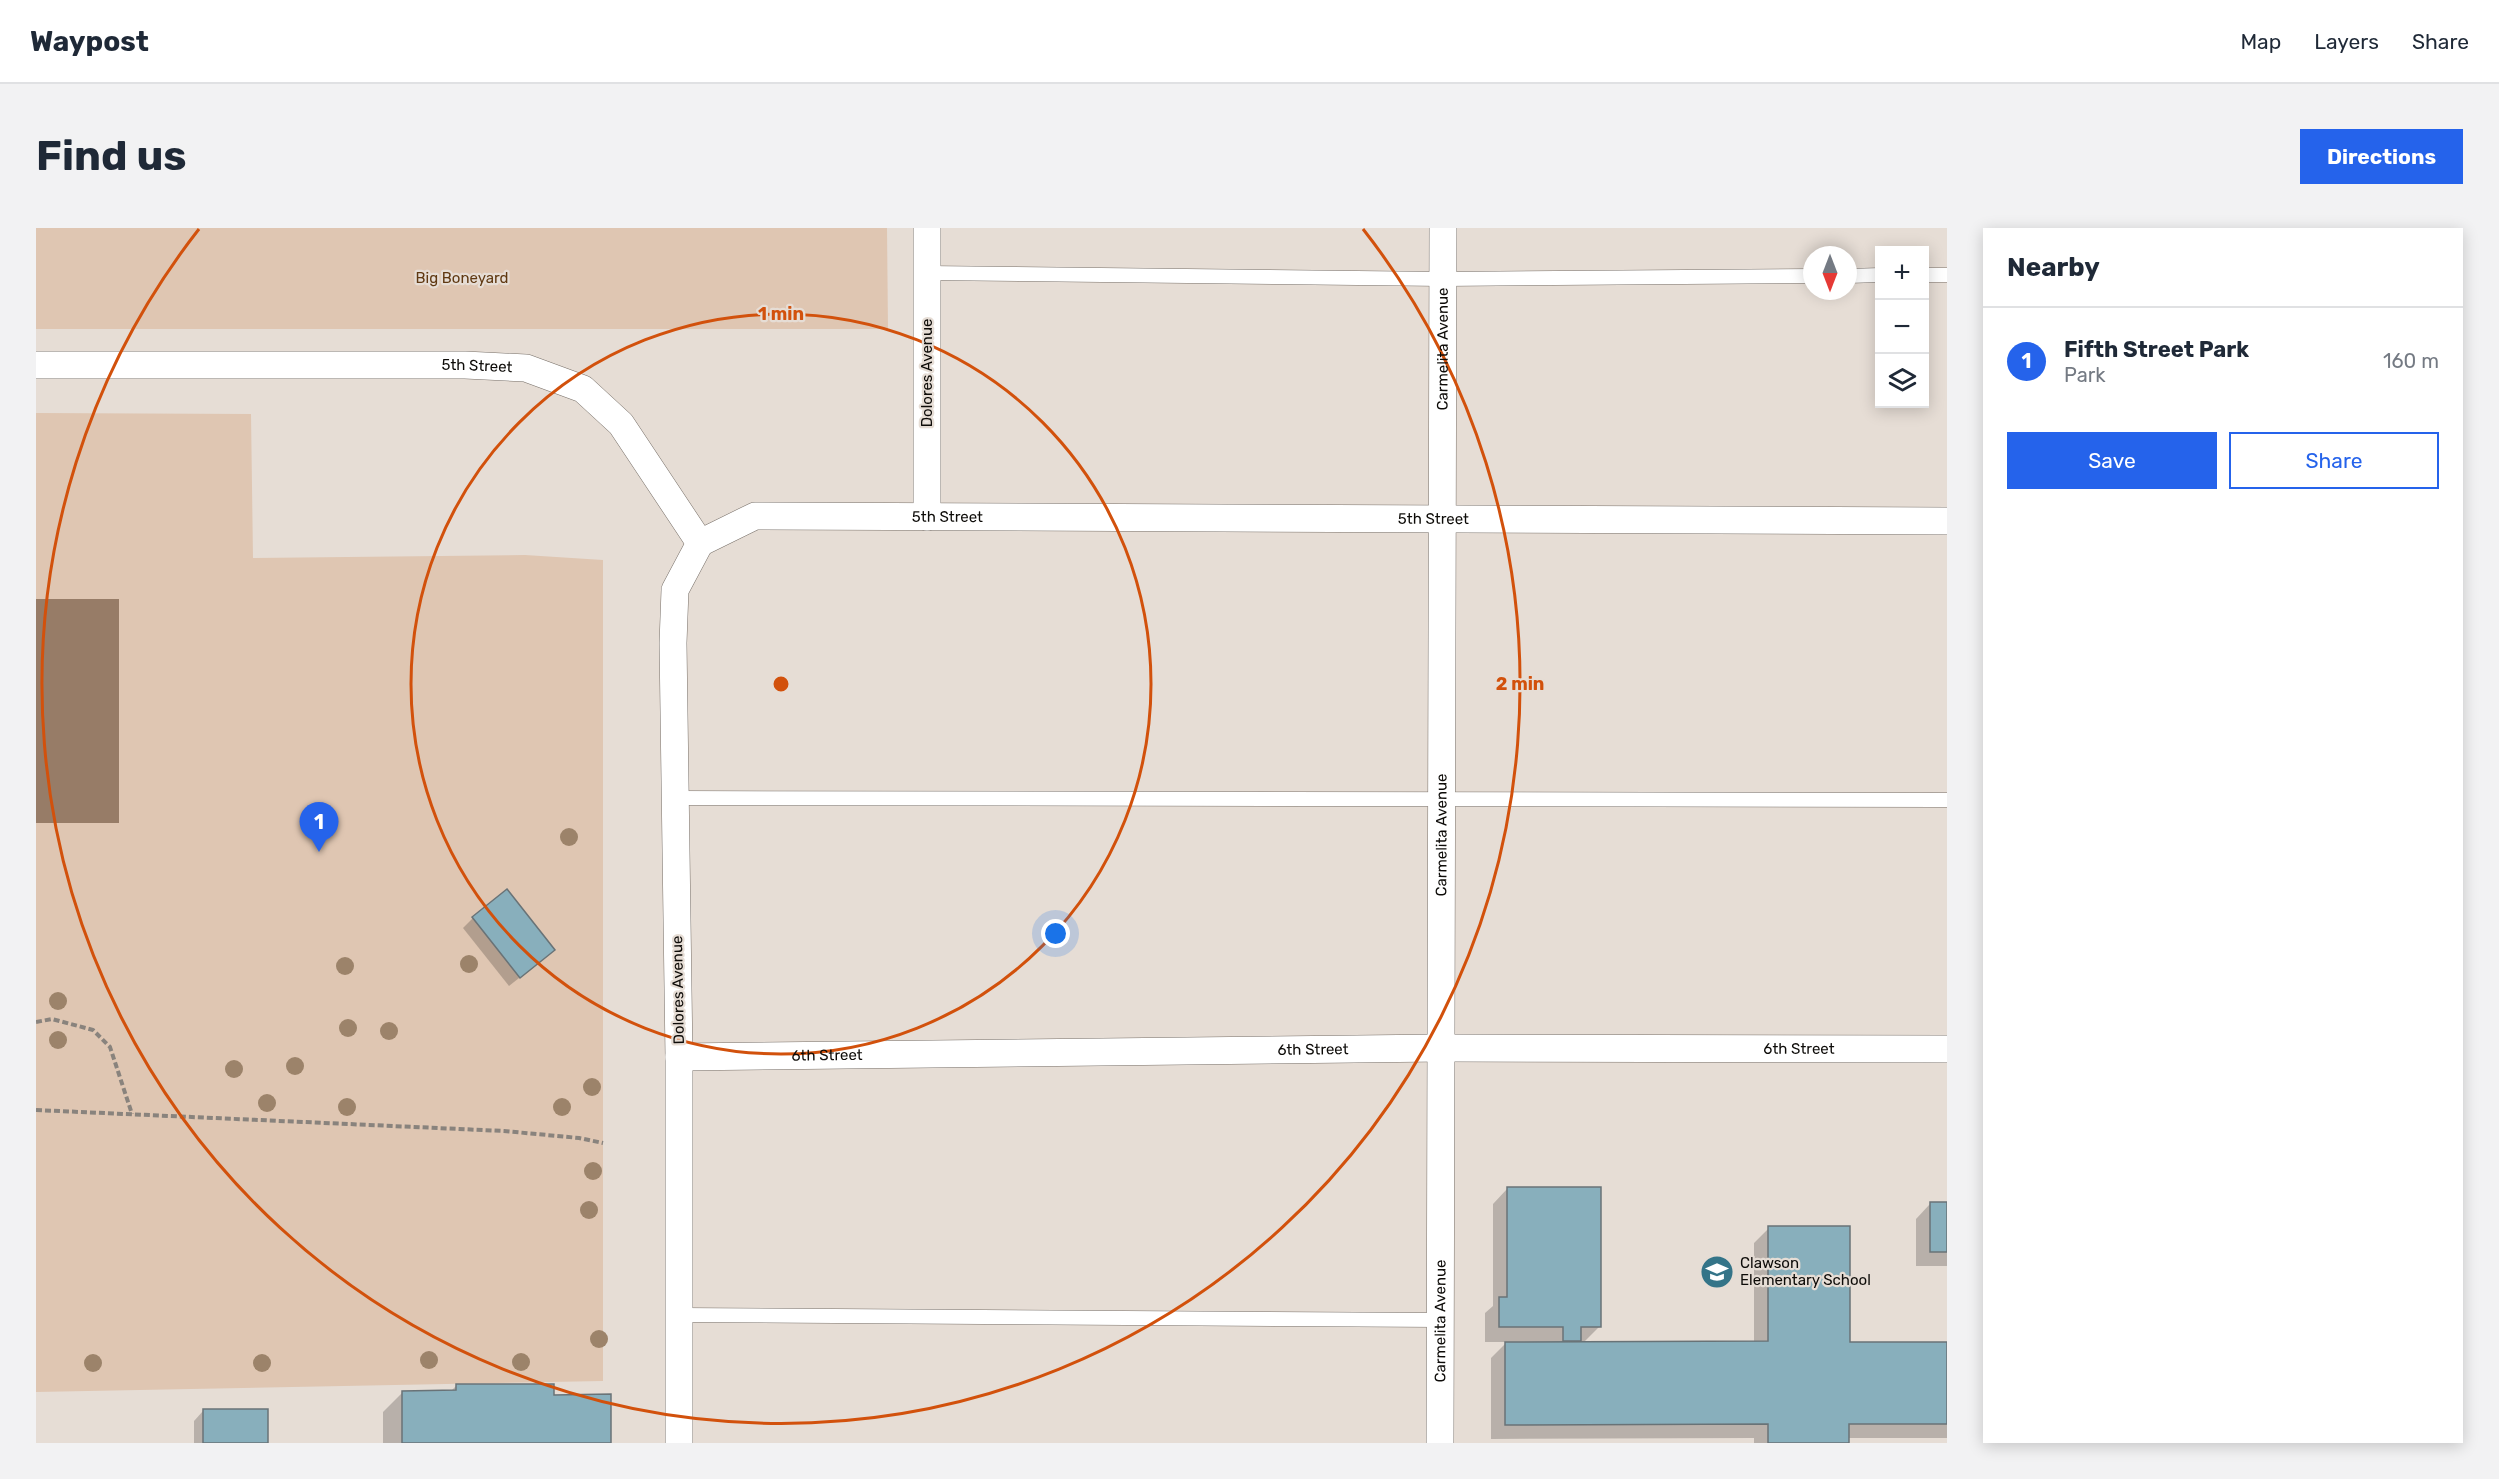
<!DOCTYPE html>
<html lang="en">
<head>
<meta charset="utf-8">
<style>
	body { margin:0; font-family:Rubik,sans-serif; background:#f2f2f3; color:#1f2937 }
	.controls { position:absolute; right:18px; top:18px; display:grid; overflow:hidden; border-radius:0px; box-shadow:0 3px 15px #0003 }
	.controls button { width:54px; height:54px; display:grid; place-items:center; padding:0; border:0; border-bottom:2px solid #e0e1e3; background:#fff; color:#1f2937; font:30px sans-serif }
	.compass { position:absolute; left:1767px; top:18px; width:54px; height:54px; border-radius:50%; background:#fff; box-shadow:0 3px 15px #0003; rotate:180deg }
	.you { position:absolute; left:1020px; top:706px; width:21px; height:21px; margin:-15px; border:4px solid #fff; border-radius:50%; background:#1a73e8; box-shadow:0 0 0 9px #1a73e833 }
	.badge { display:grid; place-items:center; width:39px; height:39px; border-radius:50%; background:#2563eb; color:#fff; font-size:20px; font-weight:700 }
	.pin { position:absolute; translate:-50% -50px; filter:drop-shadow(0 2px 3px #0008) }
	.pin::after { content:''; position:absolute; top:32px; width:21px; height:18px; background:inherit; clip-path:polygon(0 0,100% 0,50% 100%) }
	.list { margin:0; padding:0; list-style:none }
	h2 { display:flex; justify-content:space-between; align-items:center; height:78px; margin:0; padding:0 24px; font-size:26px }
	h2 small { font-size:20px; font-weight:400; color:#747a83 }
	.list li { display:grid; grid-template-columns:39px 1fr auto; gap:18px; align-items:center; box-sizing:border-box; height:108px; padding:0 24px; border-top:2px solid #e0e1e3 }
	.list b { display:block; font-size:22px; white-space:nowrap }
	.list p { margin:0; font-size:20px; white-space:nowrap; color:#747a83 }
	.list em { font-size:20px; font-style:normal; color:#747a83 }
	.actions { display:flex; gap:12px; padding:18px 24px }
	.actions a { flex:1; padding:14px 0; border:2px solid #2563eb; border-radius:0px; text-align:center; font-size:21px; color:#2563eb }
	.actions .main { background:#2563eb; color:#fff }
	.icon { flex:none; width:33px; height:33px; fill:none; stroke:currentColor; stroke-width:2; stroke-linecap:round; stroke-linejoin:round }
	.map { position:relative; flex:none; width:1911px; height:1215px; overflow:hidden; border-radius:0px }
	header { display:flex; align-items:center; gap:36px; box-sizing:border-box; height:84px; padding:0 30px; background:#fff; border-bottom:2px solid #e0e1e3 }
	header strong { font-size:28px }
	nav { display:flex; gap:33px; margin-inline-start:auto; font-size:21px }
	.intro { display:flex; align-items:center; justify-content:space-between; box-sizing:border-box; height:144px; padding:0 36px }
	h1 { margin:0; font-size:42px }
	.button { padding:15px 27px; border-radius:0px; background:#2563eb; color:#fff; font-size:21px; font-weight:700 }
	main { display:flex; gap:36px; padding:0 36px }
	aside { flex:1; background:#fff; border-radius:0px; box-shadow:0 3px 15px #0003 }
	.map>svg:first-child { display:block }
	.green { fill:#dfc6b2 }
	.water { fill:#977c67 }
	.shadow { fill:#0003 }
	.building { fill:#88afbc; stroke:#697377; stroke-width:1.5 }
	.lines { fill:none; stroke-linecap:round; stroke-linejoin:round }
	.service-casing { stroke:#787069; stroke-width:15 }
	.minor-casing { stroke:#787069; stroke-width:28 }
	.path { stroke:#89837d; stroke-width:4; stroke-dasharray:6 3; stroke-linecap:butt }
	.service { stroke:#fff; stroke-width:14 }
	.minor { stroke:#fff; stroke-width:27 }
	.tree { fill:#9c836a }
	.ring { fill:none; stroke:#d2510c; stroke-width:3 }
	.labels { text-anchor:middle; stroke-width:4.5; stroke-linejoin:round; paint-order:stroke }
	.park-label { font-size:15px; fill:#603912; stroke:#e6ddd5 }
	.street-label { font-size:15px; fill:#0d0b08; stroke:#e6ddd5 }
	.poi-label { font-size:15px; fill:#0d0b08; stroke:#e6ddd5; text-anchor:start }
	.centre { fill:#d2510c; stroke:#e6ddd5; stroke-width:3 }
	.ring-label { font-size:18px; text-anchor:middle; font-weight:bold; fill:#d2510c; stroke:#e6ddd5; stroke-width:4.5; stroke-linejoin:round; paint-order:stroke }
</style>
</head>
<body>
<header>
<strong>Waypost</strong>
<nav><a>Map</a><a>Layers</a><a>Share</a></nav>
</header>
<div class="intro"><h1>Find us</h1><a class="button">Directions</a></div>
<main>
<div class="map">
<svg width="1911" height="1215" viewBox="0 0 1911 1215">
	<rect width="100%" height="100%" fill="#e6ddd5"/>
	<g class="green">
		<path d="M0 0H851L852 101H0Z"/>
		<path d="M0 185 215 186 217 330 489 327 567 332V1153L0 1164Z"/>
	</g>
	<rect class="water" x="0" y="371" width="83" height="224"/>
	<g class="shadow">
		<path d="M437 690 507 731 473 758 427 700Z"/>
		<path d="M1471 961 1564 1098 1547 1115H1718V1015L1733 1000 1812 1116 1911 1115V1210H1812V1215H1718V1210L1455 1211V1130L1471 1114H1449V1085L1457 1078V976Z"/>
		<path d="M1894 976H1911V1038H1880V991Z"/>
		<path d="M421 1157 517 1169 574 1215H347V1184L367 1164H414Z"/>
		<path d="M167 1183 230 1215H158V1193Z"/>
	</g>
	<g class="building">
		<path d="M471 661 519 722 484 750 436 689Z"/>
		<path d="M1471 959H1565V1099H1545V1113H1527V1099H1463V1069H1471Z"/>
		<rect x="1894" y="974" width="17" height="50"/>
		<path d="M1732 998H1814V1114H1911V1196H1813V1215H1732V1196L1469 1197V1114L1732 1113Z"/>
		<path d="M420 1156H518V1167L575 1166V1215H366V1163L420 1162Z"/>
		<rect x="167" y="1181" width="65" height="34"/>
	</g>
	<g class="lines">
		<defs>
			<g id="service">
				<path d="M891 45 1407 51 1776 48"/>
				<path d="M1888 47H1911"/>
				<path d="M1812 48 1844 47"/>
				<path d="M640 570 1911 572"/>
				<path d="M643 1087 1405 1092"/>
			</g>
			<g id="minor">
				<path d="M891 0V289"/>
				<path id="s1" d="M0 137H429L490 140 547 161 585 196 664 315 719 288 1911 293"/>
				<path id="s2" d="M643 829 1405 820 1911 821"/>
				<path d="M643 1215V829L637 415 639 362 664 315"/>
				<path id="s3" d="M1404 1215 1407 0"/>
			</g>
		</defs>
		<use href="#service" class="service-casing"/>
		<use href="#minor" class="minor-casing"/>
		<g class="path">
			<path d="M0 794 16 791 57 802 74 819 96 886"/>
			<path d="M0 882 468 903 543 910 567 915"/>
		</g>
		<use href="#service" class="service"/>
		<use href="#minor" class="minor"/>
	</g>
	<g class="tree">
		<circle cx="533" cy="609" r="9"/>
		<circle cx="433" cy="736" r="9"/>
		<circle cx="309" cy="738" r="9"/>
		<circle cx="22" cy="773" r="9"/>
		<circle cx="312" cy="800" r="9"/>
		<circle cx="353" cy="803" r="9"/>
		<circle cx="22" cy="812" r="9"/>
		<circle cx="259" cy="838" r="9"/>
		<circle cx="198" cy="841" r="9"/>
		<circle cx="556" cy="859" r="9"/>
		<circle cx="231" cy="875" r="9"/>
		<circle cx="311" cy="879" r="9"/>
		<circle cx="526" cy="879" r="9"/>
		<circle cx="557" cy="943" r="9"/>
		<circle cx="553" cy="982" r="9"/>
		<circle cx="563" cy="1111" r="9"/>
		<circle cx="393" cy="1132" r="9"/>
		<circle cx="485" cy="1134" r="9"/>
		<circle cx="57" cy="1135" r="9"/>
		<circle cx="226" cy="1135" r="9"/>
	</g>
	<g class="ring">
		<circle cx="745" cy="456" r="370"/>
		<path d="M1327 1A739 739 0 1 1 163 1"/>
	</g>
	<defs>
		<symbol id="school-disc" viewBox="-11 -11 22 22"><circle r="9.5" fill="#347488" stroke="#e6ddd5"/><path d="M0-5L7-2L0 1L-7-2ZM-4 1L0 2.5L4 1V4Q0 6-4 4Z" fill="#fff"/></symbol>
	</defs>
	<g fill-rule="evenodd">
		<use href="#school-disc" x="1662" y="1025" width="38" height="38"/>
	</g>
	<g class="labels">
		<g class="park-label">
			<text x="426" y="55">Big Boneyard</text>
		</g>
		<g class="street-label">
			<text dy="5" stroke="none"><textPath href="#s3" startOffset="1094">Carmelita Avenue</textPath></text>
			<text dy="5" stroke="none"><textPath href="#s1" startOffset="441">5th Street</textPath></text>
			<text transform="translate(891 145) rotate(-90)" y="5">Dolores Avenue</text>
			<text dy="5" stroke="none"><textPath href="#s1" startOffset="999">5th Street</textPath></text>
			<text dy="5" stroke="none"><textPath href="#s1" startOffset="1485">5th Street</textPath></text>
			<text dy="5" stroke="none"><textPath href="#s3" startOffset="608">Carmelita Avenue</textPath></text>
			<text transform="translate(642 762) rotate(-91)" y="5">Dolores Avenue</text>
			<text dy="5" stroke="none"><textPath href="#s2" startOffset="1120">6th Street</textPath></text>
			<text dy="5" stroke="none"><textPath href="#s2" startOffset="634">6th Street</textPath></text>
			<text dy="5" stroke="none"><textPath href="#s2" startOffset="148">6th Street</textPath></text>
			<text dy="5" stroke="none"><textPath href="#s3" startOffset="122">Carmelita Avenue</textPath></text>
		</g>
		<g class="poi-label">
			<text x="1704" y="1040">Clawson<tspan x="1704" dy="17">Elementary School</tspan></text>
		</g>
	</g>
	<circle cx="745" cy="456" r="9" class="centre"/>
	<g class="ring-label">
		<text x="745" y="92">1 min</text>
		<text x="1484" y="462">2 min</text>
	</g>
</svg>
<div class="controls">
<button>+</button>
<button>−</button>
<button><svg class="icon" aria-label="layers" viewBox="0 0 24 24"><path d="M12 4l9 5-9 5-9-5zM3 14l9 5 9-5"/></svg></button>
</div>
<svg class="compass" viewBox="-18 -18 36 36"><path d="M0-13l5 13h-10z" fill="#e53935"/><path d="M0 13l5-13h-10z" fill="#747a83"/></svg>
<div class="you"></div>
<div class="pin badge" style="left:283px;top:624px">1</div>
</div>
<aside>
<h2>Nearby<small></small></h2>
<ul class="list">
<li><span class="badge">1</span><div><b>Fifth Street Park</b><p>Park</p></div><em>160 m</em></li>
</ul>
<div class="actions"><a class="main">Save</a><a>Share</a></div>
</aside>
</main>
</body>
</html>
